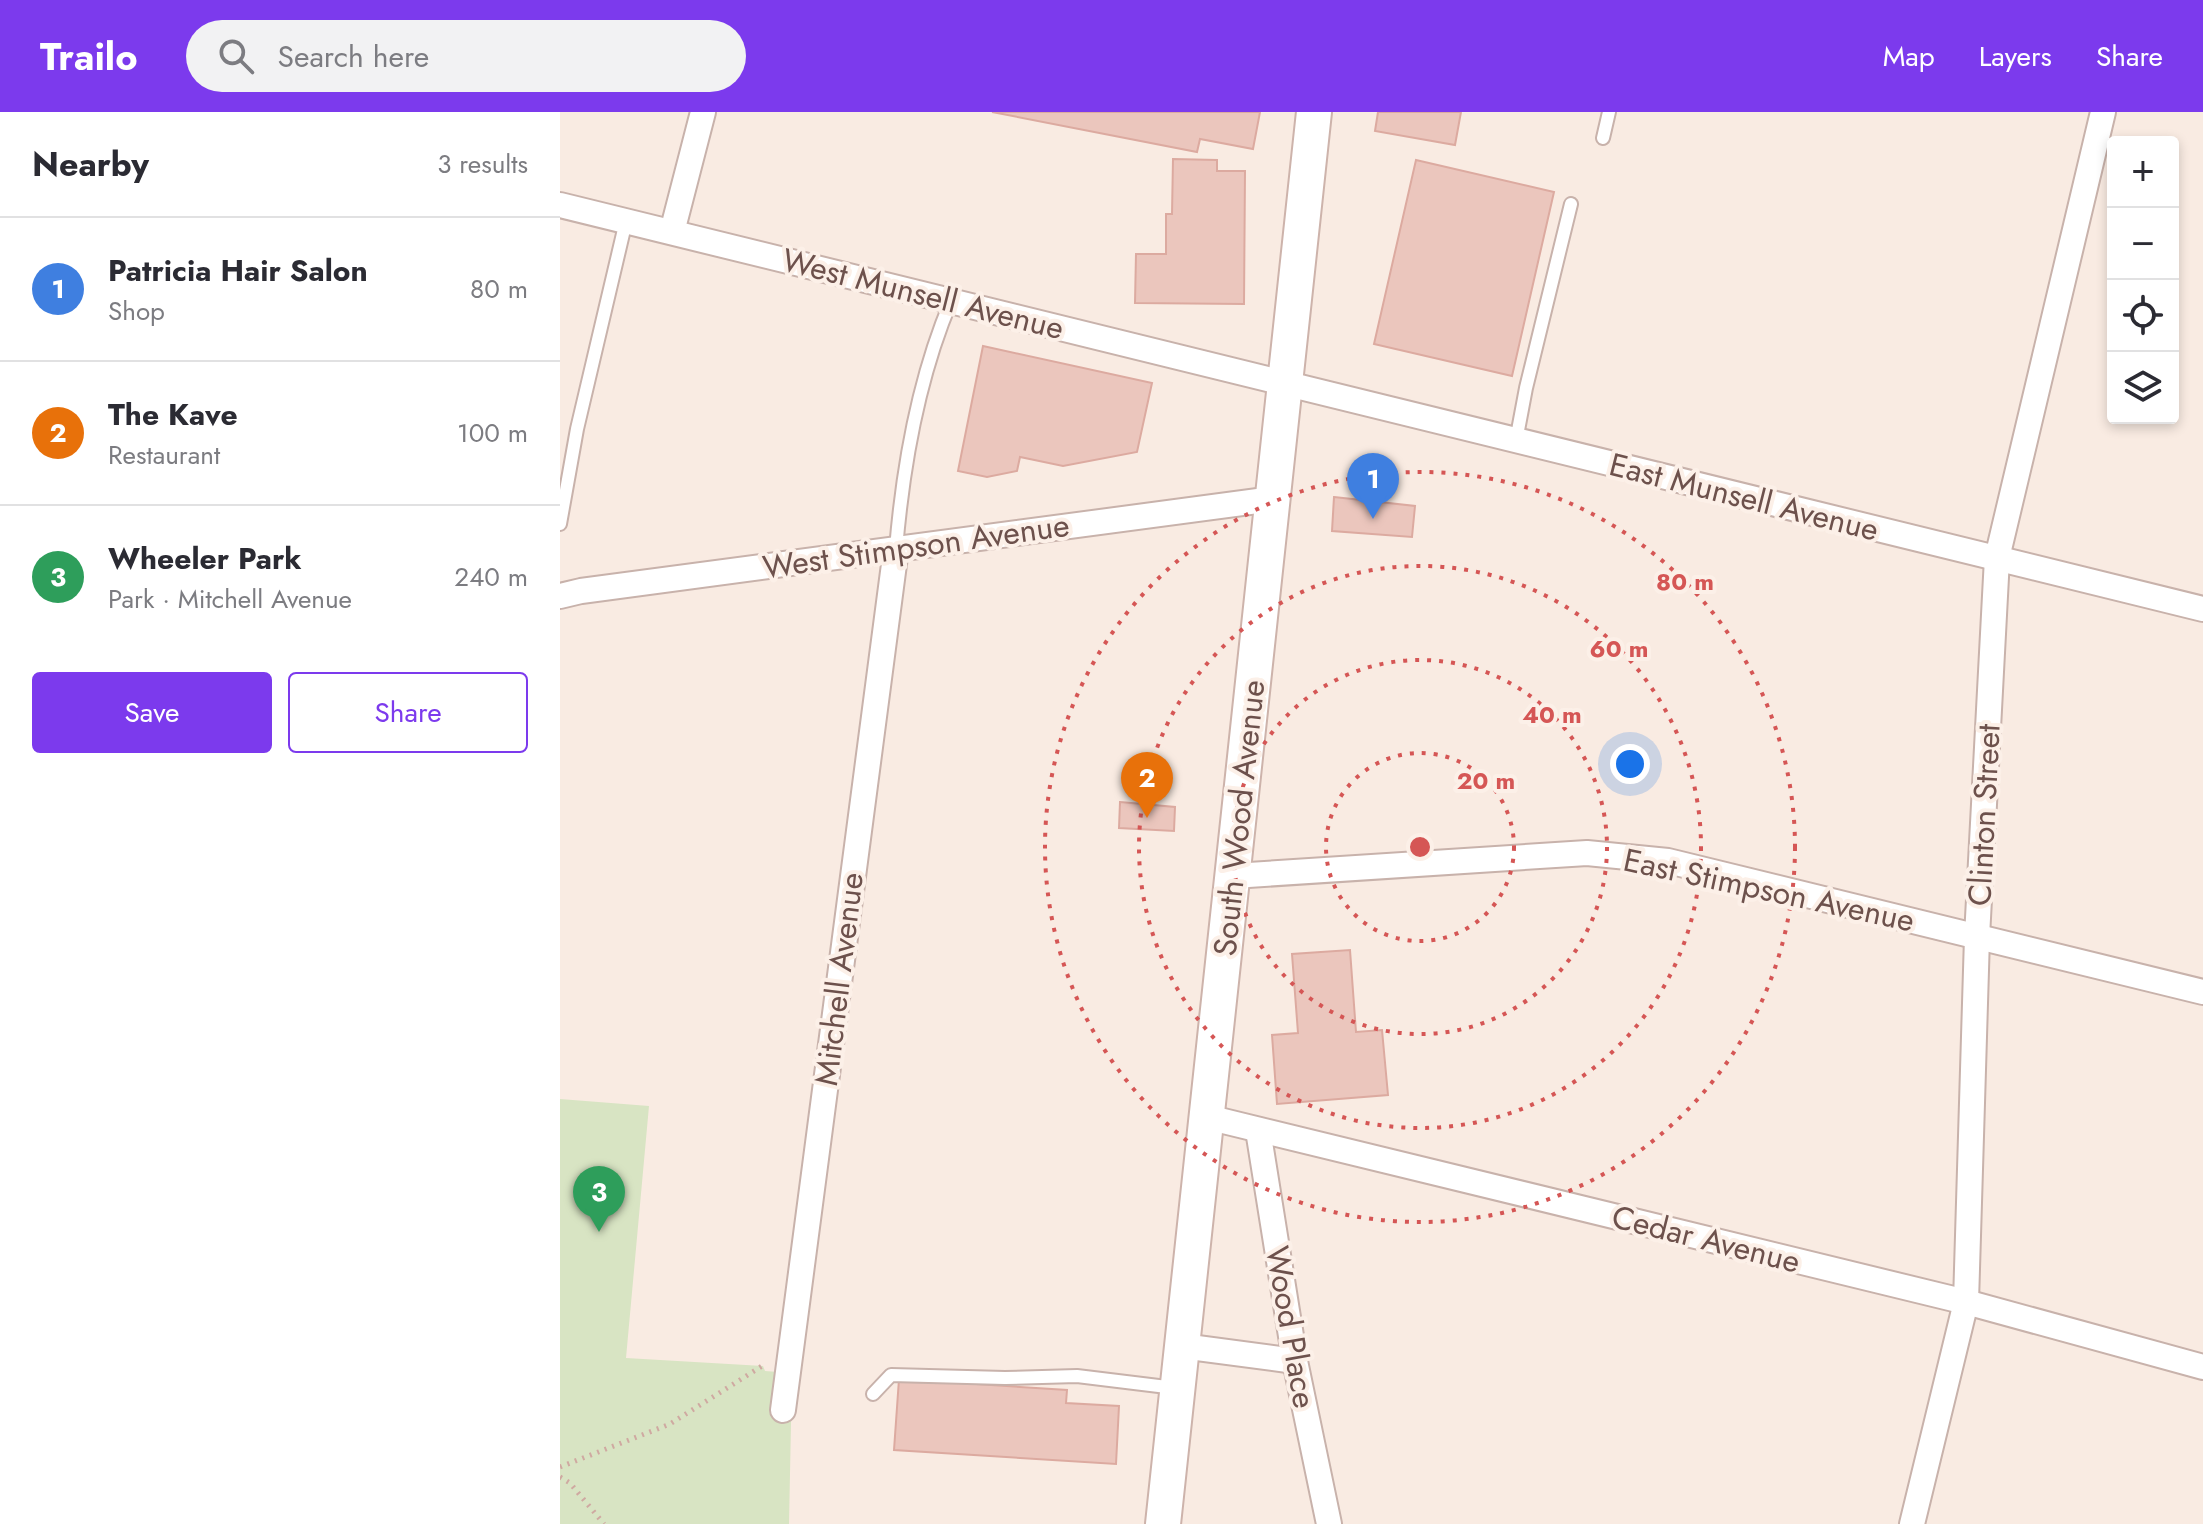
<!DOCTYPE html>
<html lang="en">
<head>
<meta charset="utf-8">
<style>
	body { margin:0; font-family:Jost,sans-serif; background:#f2f2f3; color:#2b2b33 }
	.controls { position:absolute; right:24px; top:24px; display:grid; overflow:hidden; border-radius:8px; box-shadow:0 4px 12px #0003 }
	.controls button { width:72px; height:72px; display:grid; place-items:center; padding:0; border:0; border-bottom:2px solid #e1e1e2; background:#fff; color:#2b2b33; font:40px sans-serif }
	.you { position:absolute; left:1070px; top:652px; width:28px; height:28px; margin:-20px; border:6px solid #fff; border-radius:50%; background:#1a73e8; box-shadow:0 0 0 12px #1a73e833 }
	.badge { display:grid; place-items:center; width:52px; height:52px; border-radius:50%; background:#7c3aed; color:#fff; font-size:26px; font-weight:700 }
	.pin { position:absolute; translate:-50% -66px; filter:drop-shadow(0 2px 4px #0008) }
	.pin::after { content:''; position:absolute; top:42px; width:28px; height:24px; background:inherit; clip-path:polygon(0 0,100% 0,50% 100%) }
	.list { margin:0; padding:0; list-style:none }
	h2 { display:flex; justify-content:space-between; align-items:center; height:104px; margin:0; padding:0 32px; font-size:34px }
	h2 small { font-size:26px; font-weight:400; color:#7c7c81 }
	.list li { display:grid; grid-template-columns:52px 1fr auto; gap:24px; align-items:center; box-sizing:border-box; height:144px; padding:0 32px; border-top:2px solid #e1e1e2 }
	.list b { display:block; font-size:30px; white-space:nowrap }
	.list p { margin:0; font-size:26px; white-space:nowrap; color:#7c7c81 }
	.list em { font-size:26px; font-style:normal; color:#7c7c81 }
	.actions { display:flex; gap:16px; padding:24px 32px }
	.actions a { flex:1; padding:18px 0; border:2px solid #7c3aed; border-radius:8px; text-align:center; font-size:28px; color:#7c3aed }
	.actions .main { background:#7c3aed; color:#fff }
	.icon { flex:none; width:44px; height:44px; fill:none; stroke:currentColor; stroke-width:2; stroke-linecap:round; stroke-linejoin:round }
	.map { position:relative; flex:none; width:1643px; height:1412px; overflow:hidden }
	header { display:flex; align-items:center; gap:48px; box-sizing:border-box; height:112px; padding:0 40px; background:#7c3aed; color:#fff }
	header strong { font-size:38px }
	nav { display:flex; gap:44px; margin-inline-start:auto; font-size:28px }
	.search { width:560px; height:72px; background:#f2f2f3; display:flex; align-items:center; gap:20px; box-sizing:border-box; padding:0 28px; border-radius:44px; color:#7c7c81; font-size:30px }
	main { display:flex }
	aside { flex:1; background:#fff }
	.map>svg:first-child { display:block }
	.green { fill:#d8e4c3 }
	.building { fill:#ebc6bd; stroke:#dcaaa0; stroke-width:2 }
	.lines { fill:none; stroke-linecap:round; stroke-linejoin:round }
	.service-casing { stroke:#c8b2ab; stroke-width:16 }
	.minor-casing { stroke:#c8b2ab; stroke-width:28 }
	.secondary-casing { stroke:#cdb3ab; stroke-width:38 }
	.path { stroke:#cfa9a1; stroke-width:5; stroke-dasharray:2 6; stroke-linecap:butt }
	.service { stroke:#fff; stroke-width:12 }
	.minor { stroke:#fff; stroke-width:24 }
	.secondary { stroke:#fff; stroke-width:34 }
	.ring { fill:none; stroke:#d55655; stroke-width:4; stroke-dasharray:4 8 }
	.labels { text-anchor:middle; stroke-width:8; stroke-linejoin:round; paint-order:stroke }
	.street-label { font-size:32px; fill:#6d514c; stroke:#fcf0e8 }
	.centre { fill:#d55655; stroke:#fcf0e8; stroke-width:4 }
	.ring-label { font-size:24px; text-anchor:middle; font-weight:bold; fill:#d55655; stroke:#fcf0e8; stroke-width:8; stroke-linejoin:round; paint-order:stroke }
</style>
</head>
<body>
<header>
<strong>Trailo</strong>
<div class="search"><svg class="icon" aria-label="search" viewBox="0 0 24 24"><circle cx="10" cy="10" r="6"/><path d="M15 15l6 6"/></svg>Search here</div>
<nav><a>Map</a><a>Layers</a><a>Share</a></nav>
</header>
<main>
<aside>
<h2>Nearby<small>3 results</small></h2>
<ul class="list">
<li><span class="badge" style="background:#3f7fe0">1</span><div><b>Patricia Hair Salon</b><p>Shop</p></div><em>80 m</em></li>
<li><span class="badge" style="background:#e8710a">2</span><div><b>The Kave</b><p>Restaurant</p></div><em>100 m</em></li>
<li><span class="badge" style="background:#2e9e5b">3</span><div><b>Wheeler Park</b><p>Park · Mitchell Avenue</p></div><em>240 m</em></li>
</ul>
<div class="actions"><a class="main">Save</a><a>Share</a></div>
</aside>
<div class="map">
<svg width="1643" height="1412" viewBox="0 0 1643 1412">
	<rect width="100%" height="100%" fill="#f9ebe2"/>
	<path class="green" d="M0 987 89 994 66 1246 203 1254 205 1259 232 1261 229 1412H0Z"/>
	<g class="building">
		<path d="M432 0H700L693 37 640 27 637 40Z"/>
		<path d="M818 0H901L895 33 815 19Z"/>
		<path d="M613 47 657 48V59H685L684 192 575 191 576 142H606V102H612Z"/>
		<path d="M856 48 994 80 952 264 814 232Z"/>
		<path d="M423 234 592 271 577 340 503 354 460 345 457 359 427 365 398 359Z"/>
		<path d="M774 385 855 394 852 425 772 419Z"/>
		<path d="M560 690 615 695 614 719 559 716Z"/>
		<path d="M790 838 796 920 822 918 828 983 717 992 712 923 738 921 732 842Z"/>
		<path d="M339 1267 507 1278 506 1291 559 1294 556 1352 334 1338Z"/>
	</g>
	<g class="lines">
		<defs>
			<g id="service">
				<path d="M1043 26 1049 0"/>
				<path d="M956 329 966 276 1011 92"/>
				<path d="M0 412 17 317 66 109"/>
				<path d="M336 437C343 353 358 267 391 189"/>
				<path d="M313 1282 331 1263 445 1266 517 1264 615 1276"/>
			</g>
			<g id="minor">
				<path d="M0 93 1643 497"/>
				<path d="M112 120 143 0"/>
				<path d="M0 484 21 479 713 387"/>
				<path d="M673 764 1027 741 1108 749 1643 880"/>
				<path d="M647 1005 1406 1190 1643 1255"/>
				<path d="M698 1018 735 1249 769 1412"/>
				<path d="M622 1234 735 1249"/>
				<path d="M223 1298 336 437"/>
				<path d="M1352 1412 1406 1190 1417 825 1437 446 1543 0"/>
			</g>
			<path id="secondary" d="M603 1412 754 0"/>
		</defs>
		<use href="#service" class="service-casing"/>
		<use href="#minor" class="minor-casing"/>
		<use href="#secondary" class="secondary-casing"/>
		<g class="path">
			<path d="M0 1355 110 1312 202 1254"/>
			<path d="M0 1365 10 1371 44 1412"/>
		</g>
		<use href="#service" class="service"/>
		<use href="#minor" class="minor"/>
		<use href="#secondary" class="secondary"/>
	</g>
	<g class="ring">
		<circle cx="860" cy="735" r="94"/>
		<circle cx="860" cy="735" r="187"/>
		<circle cx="860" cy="735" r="281"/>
		<circle cx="860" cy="735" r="375"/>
	</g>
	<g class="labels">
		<g class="street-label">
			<text transform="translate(363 182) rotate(14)" y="11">West Munsell Avenue</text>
			<text transform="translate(1184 385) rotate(14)" y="11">East Munsell Avenue</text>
			<text transform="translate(356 434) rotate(-8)" y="11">West Stimpson Avenue</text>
			<text transform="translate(1424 703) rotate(-87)" y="11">Clinton Street</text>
			<text transform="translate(679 706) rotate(-84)" y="11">South Wood Avenue</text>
			<text transform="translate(1209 778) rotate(12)" y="11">East Stimpson Avenue</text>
			<text transform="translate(279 867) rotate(-83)" y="11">Mitchell Avenue</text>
			<text transform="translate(1146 1127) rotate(14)" y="11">Cedar Avenue</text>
			<text transform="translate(731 1215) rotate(80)" y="11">Wood Place</text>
		</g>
	</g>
	<circle cx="860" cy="735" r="12" class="centre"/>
	<g class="ring-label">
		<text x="1125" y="478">80 m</text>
		<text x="1059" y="545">60 m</text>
		<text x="992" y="611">40 m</text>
		<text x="926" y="677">20 m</text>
	</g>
</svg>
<div class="controls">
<button>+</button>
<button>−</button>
<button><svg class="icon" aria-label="locate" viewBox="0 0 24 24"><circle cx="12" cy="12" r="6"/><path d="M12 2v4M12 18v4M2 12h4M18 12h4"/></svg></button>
<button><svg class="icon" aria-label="layers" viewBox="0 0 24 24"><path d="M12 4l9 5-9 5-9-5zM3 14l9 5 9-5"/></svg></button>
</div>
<div class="you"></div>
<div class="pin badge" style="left:813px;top:407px;background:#3f7fe0">1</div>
<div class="pin badge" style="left:587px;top:706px;background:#e8710a">2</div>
<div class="pin badge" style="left:39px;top:1120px;background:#2e9e5b">3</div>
</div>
</main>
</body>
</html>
